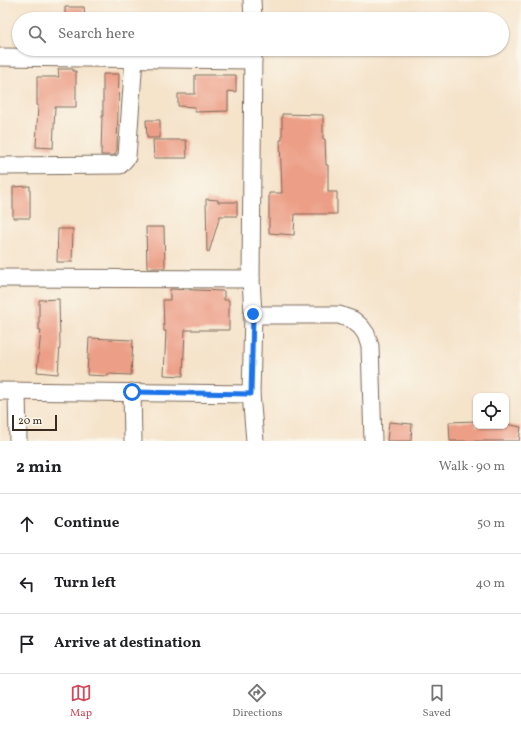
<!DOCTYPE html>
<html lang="en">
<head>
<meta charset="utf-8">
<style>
	body { margin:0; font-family:Vollkorn,serif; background:#f6f6f6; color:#202124 }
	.controls { position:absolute; right:12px; bottom:12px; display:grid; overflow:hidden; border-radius:8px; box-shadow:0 1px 3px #0004 }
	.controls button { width:36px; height:36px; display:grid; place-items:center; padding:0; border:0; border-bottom:1px solid #e0e0e0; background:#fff; color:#202124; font:20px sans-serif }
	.scale { position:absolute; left:12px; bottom:10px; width:45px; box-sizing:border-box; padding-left:4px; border:2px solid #3b2a1e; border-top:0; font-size:11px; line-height:14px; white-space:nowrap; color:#3b2a1e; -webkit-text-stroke:3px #fbf7ec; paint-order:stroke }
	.stop { position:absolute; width:12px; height:12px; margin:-9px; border:3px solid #1a73e8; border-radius:50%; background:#fff }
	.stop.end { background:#1a73e8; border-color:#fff; box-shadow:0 1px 4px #0008 }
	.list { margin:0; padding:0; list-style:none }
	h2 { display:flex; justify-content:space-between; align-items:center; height:52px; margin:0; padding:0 16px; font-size:17px }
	h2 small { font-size:13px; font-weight:400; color:#757577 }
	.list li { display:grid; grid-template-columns:26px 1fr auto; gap:12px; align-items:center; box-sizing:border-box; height:60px; padding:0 16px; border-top:1px solid #e0e0e0 }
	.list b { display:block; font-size:15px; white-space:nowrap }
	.list em { font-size:13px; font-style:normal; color:#757577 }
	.icon { flex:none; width:22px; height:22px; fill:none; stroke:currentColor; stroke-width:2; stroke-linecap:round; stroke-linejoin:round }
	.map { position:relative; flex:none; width:521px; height:441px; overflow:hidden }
	.search { position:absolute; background:#fff; box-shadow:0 1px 3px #0004; left:12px; right:12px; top:12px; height:44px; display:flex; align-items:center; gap:10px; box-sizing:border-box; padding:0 14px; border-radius:22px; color:#757577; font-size:15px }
	.sheet { height:232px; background:#fff }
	nav { display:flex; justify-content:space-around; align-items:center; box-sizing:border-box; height:56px; border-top:1px solid #e0e0e0; background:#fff; font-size:11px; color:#757577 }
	nav a { display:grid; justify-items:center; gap:2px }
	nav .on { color:#d1495b }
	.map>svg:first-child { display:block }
	.building { fill:#ec9e86 }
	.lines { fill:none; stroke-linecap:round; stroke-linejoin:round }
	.minor-casing { stroke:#7c6b5a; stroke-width:19 }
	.minor { stroke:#fff; stroke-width:17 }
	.route { stroke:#1a73e8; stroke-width:5 }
</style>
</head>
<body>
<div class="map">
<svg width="521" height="441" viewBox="0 0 521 441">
	<rect width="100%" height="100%" fill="#fbf7ec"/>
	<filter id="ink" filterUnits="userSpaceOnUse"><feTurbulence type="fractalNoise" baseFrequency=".025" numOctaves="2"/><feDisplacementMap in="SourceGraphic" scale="8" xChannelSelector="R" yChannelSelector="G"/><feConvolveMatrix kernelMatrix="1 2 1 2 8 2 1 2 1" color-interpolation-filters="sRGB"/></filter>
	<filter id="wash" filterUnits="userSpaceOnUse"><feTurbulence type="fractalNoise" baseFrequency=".012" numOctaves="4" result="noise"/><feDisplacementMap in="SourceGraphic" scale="16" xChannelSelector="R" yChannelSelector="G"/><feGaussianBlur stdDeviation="0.9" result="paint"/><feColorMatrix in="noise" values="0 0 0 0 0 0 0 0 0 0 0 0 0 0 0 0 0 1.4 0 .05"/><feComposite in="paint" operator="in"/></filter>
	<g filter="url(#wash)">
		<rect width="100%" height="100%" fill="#f5e3ca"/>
		<g id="blocks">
			<g class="building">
				<path d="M65 7H84L85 19H65Z"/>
				<path d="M58 69H73V71H76V107H55L53 148 36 147 38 105H37V77H59Z"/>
				<path d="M103 74H119L117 150 115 155H101L102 116H103Z"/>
				<path d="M195 75H236V92L228 91V111L195 112V107L178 106V94H195Z"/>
				<path d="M282 114 323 115V139H325L326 165H328V192H337V214H295L294 235 269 233V193H282L280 140H282Z"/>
				<path d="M146 120H160V138H147Z"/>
				<path d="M153 140H186L187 158H154Z"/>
				<path d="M30 186V218H13V187Z"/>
				<path d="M206 199 218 200V202H237V216H220L209 252 207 251Z"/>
				<path d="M146 227H164L165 268H147Z"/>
				<path d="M58 229H73L72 262H57Z"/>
				<path d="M170 289 224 291V300H229V330H185L183 376 164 375 166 331H164L163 300H170Z"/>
				<path d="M59 299 60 344 58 374 37 372 41 330H39V300Z"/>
				<path d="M89 338 133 340 131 375 108 374V376L87 375Z"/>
				<path d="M476 421V426H506V424L521 427 519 441H450L449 422Z"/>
				<path d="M389 422 412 424 411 441H387Z"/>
			</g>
		</g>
	</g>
	<g filter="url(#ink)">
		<use href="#blocks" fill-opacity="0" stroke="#7c6b5a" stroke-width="1"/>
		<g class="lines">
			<defs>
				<g id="minor">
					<path d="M252 0 253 19"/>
					<path d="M253 49 251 279 253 315 251 394 255 441"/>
					<path d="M0 57 253 60"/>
					<path d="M0 166 120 165 127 157 134 58"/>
					<path d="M0 278 251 279"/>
					<path d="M253 315H339L353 320 361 327 366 334 370 346 373 441"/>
					<path d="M0 391 251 394"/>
					<path d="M17 391 18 441"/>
					<path d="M132 392 133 441"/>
				</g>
			</defs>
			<use href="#minor" class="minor-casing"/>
			<use href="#minor" class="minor"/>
		</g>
	</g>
	<g class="lines" filter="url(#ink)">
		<path class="route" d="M132 392 251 394 253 314"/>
	</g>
</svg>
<div class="controls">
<button><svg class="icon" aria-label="locate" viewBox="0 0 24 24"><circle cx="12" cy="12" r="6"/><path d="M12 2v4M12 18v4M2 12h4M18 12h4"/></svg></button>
</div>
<div class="scale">20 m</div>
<div class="stop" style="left:132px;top:392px"></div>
<div class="stop end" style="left:253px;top:314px"></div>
<div class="search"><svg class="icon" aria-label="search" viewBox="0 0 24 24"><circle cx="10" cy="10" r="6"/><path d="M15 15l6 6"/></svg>Search here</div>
</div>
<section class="sheet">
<h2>2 min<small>Walk · 90 m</small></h2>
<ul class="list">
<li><svg class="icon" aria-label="ahead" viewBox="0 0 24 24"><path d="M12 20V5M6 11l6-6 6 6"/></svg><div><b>Continue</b></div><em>50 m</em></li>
<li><svg class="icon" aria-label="left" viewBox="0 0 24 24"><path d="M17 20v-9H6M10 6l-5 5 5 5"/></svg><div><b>Turn left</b></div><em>40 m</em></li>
<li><svg class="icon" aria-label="arrive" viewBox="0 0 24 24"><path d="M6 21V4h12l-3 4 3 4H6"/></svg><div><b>Arrive at destination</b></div></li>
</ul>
</section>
<nav>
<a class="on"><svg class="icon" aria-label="map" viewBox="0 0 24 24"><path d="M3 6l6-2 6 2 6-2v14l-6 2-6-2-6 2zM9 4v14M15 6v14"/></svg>Map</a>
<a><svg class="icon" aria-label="directions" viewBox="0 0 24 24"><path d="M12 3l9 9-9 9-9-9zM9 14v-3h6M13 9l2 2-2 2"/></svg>Directions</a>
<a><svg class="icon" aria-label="saved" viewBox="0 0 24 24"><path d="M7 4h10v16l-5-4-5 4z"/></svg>Saved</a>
</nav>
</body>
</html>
